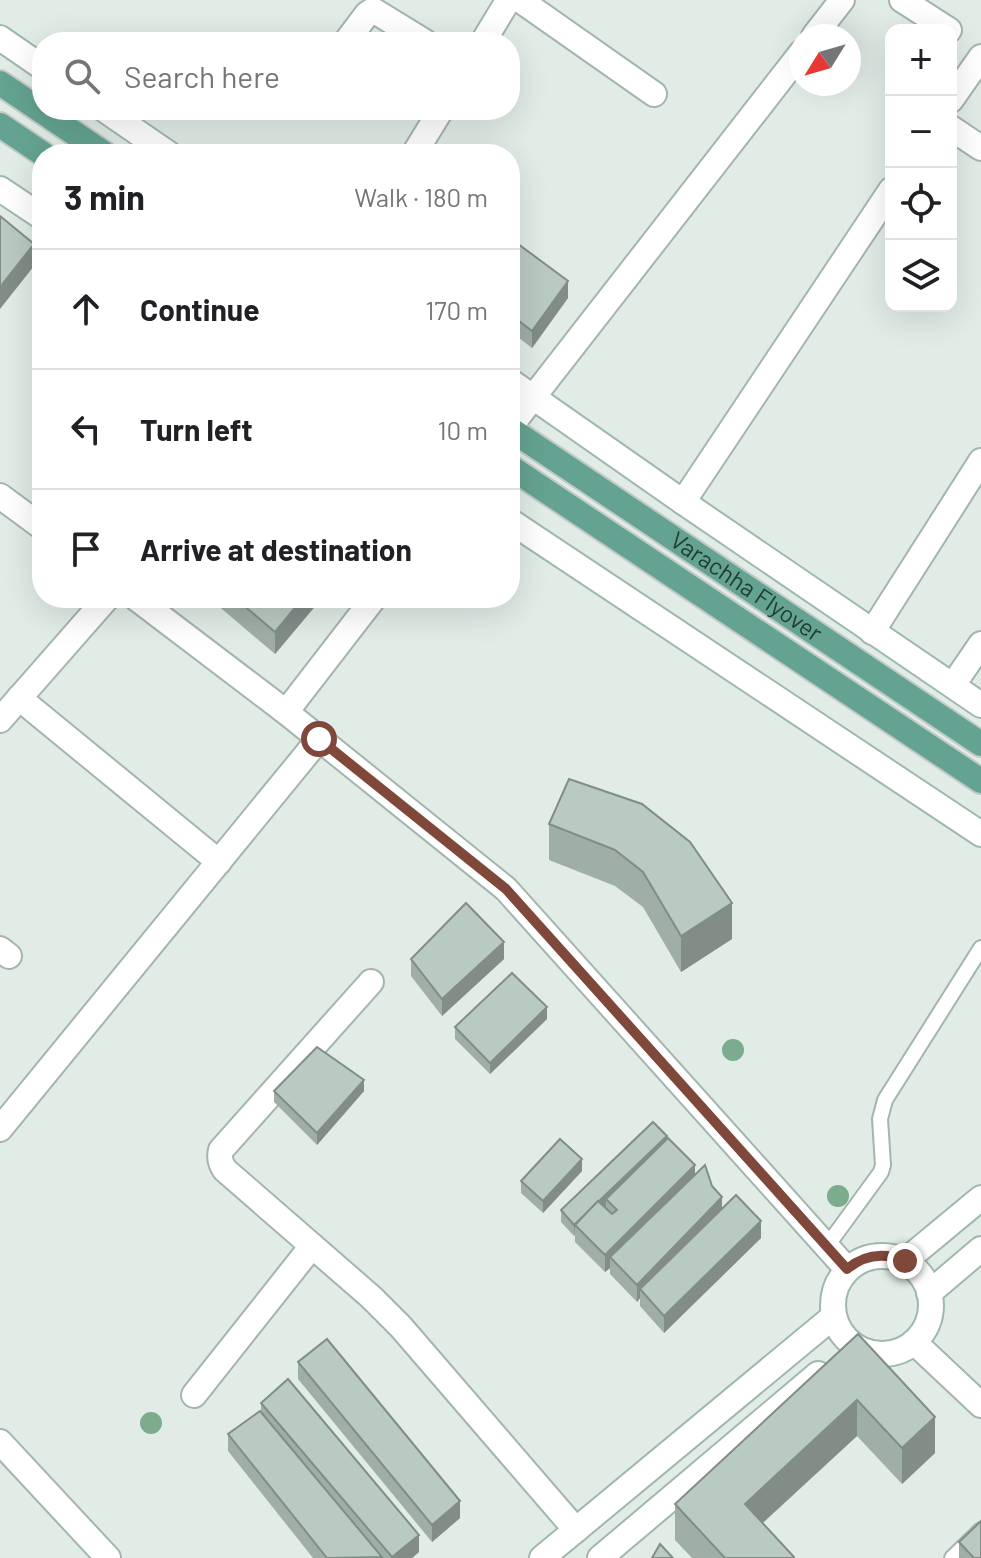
<!DOCTYPE html>
<html lang="en">
<head>
<meta charset="utf-8">
<style>
	body { margin:0; font-family:Barlow,sans-serif; background:#f6f6f6; color:#202124 }
	.controls { position:absolute; right:24px; top:24px; display:grid; overflow:hidden; border-radius:16px; box-shadow:0 8px 32px #0002 }
	.controls button { width:72px; height:72px; display:grid; place-items:center; padding:0; border:0; border-bottom:2px solid #e0e0e0; background:#fff; color:#202124; font:40px sans-serif }
	.compass { position:absolute; left:789px; top:24px; width:72px; height:72px; border-radius:50%; background:#fff; box-shadow:0 8px 32px #0002; rotate:233deg }
	.stop { position:absolute; width:24px; height:24px; margin:-18px; border:6px solid #80483a; border-radius:50%; background:#fff }
	.stop.end { background:#80483a; border-color:#fff; box-shadow:0 2px 8px #0008 }
	.list { margin:0; padding:0; list-style:none }
	h2 { display:flex; justify-content:space-between; align-items:center; height:104px; margin:0; padding:0 32px; font-size:34px }
	h2 small { font-size:26px; font-weight:400; color:#757577 }
	.list li { display:grid; grid-template-columns:52px 1fr auto; gap:24px; align-items:center; box-sizing:border-box; height:120px; padding:0 32px; border-top:2px solid #e0e0e0 }
	.list b { display:block; font-size:30px; white-space:nowrap }
	.list em { font-size:26px; font-style:normal; color:#757577 }
	.icon { flex:none; width:44px; height:44px; fill:none; stroke:currentColor; stroke-width:2; stroke-linecap:round; stroke-linejoin:round }
	.map { position:relative; flex:none; width:981px; height:1558px; overflow:hidden }
	.search { position:absolute; background:#fff; box-shadow:0 8px 32px #0002; left:32px; top:32px; width:488px; height:88px; display:flex; align-items:center; gap:20px; box-sizing:border-box; padding:0 28px; border-radius:32px; color:#757577; font-size:30px }
	.panel { position:absolute; background:#fff; box-shadow:0 8px 32px #0002; left:32px; top:144px; width:488px; height:464px; border-radius:32px }
	.map>svg:first-child { display:block }
	.lines { fill:none; stroke-linecap:round; stroke-linejoin:round }
	.lane-casing { stroke:#a4b4ae; stroke-width:18 }
	.street-casing { stroke:#a4b4ae; stroke-width:28 }
	.secondary-casing { stroke:#9fb8ae; stroke-width:28 }
	.primary-casing { stroke:#c1c9c6; stroke-width:28 }
	.lane { stroke:#fff; stroke-width:14 }
	.street { stroke:#fff; stroke-width:24 }
	.secondary { stroke:#fff; stroke-width:24 }
	.primary { stroke:#64a391; stroke-width:24 }
	.tree { fill:#7cab8d }
	.wall { fill:#9faea7 }
	.shaded-wall { fill:#828d88 }
	.building { fill:#b9cac2; stroke:#828d88; stroke-width:2 }
	.route { stroke:#80483a; stroke-width:10 }
	.labels { text-anchor:middle; stroke-width:7; stroke-linejoin:round; paint-order:stroke }
	.street-label { font-size:24px; fill:#213d35; stroke:#f1f8f5 }
</style>
</head>
<body>
<div class="map">
<svg width="981" height="1558" viewBox="0 0 981 1558">
	<rect width="100%" height="100%" fill="#e1ece7"/>
	<g class="lines">
		<defs>
			<g id="lane">
				<path d="M827 1246 881 1172 883 1165 880 1119 885 1100 981 948"/>
				<path d="M952 1558 981 1530"/>
			</g>
			<g id="street">
				<path d="M520 0 654 94"/>
				<path d="M902 0 949 30"/>
				<path d="M814 36 842 0"/>
				<path d="M346 42 367 14 373 10 425 42"/>
				<path d="M483 42 506 4 511 0"/>
				<path d="M951 100 981 57"/>
				<path d="M951 128 981 148"/>
				<path d="M414 154 441 110"/>
				<path d="M510 427 801 53"/>
				<path d="M0 496 42 527"/>
				<path d="M683 502 891 190"/>
				<path d="M136 598 286 712 506 889 847 1269"/>
				<path d="M872 632 981 461"/>
				<path d="M953 685 981 644"/>
				<path d="M19 698 219 862"/>
				<path d="M286 712 374 598"/>
				<path d="M0 720 107 598"/>
				<path d="M0 949 9 956"/>
				<path d="M371 982 221 1150C219 1158 220 1163 225 1170L371 1297 401 1327 576 1530"/>
				<path d="M0 1129 319 739"/>
				<path d="M914 1342 981 1405"/>
				<path d="M194 1395 312 1246"/>
				<path d="M0 1442 108 1558"/>
			</g>
			<g id="secondary">
				<path d="M0 38 42 67"/>
				<path d="M105 110 169 154"/>
				<path d="M0 189 42 217"/>
				<path d="M510 381 683 502 981 705"/>
				<path d="M510 521 981 834"/>
				<circle cx="882" cy="1305" r="49"/>
				<path d="M905 1261 981 1198"/>
				<path d="M929 1293 981 1249"/>
				<path d="M542 1558 834 1316"/>
				<path d="M600 1558 818 1374"/>
			</g>
			<g id="primary">
				<path d="M0 83 105 154"/>
				<path d="M0 125 43 154"/>
				<path id="s1" d="M510 429 981 744"/>
				<path d="M510 467 981 781"/>
			</g>
		</defs>
		<use href="#lane" class="lane-casing"/>
		<use href="#street" class="street-casing"/>
		<use href="#secondary" class="secondary-casing"/>
		<use href="#primary" class="primary-casing"/>
		<use href="#lane" class="lane"/>
		<use href="#street" class="street"/>
		<use href="#secondary" class="secondary"/>
		<use href="#primary" class="primary"/>
	</g>
	<g class="tree">
		<circle cx="733" cy="1050" r="11"/>
		<circle cx="838" cy="1196" r="11"/>
		<circle cx="151" cy="1423" r="11"/>
	</g>
	<g class="wall">
		<path d="M510 238 568 298 532 348 510 331Z"/>
		<path d="M209 598H322L275 654Z"/>
		<path d="M569 779 732 939 681 972 643 907 615 886 549 860V824Z"/>
		<path d="M411 959H504L442 1016 411 976Z"/>
		<path d="M547 1019 490 1074 455 1039V1027Z"/>
		<path d="M274 1091H364L317 1145 274 1102Z"/>
		<path d="M667 1139 695 1175 712 1186 722 1209 761 1238 664 1333 640 1306V1298L637 1302 610 1274V1268L605 1272 575 1242V1235L574 1236 561 1222V1210Z"/>
		<path d="M582 1171 543 1213 521 1193V1181Z"/>
		<path d="M858 1334 935 1453 902 1484 857 1436 763 1523 794 1558H692L675 1540V1504Z"/>
		<path d="M298 1362 460 1518 432 1542 298 1379Z"/>
		<path d="M261 1403 419 1552 412 1558H313L228 1451V1434L261 1412Z"/>
		<path d="M959 1542 981 1558H959Z"/>
	</g>
	<g class="shaded-wall">
		<path d="M34 244V266L0 309V287Z"/>
		<path d="M568 281V298L532 348V331Z"/>
		<path d="M303 598H322L275 654V632Z"/>
		<path d="M732 903V939L681 972V936Z"/>
		<path d="M504 942V959L442 1016V999Z"/>
		<path d="M547 1007V1019L490 1074V1063Z"/>
		<path d="M364 1080V1091L317 1145V1133Z"/>
		<path d="M667 1136V1148L606 1199V1206L581 1230 575 1225 574 1236V1225Z"/>
		<path d="M582 1159V1171L543 1213V1201Z"/>
		<path d="M695 1165V1182L610 1257V1268L605 1272V1255Z"/>
		<path d="M722 1197V1214L640 1289V1298L637 1302V1285Z"/>
		<path d="M761 1221V1238L664 1333V1316Z"/>
		<path d="M857 1400V1436L745 1539V1504Z"/>
		<path d="M935 1417V1453L902 1484V1448Z"/>
		<path d="M460 1501V1518L432 1542V1525Z"/>
		<path d="M419 1535V1552L412 1558H392Z"/>
	</g>
	<g class="building">
		<path d="M0 216 34 244 0 287Z"/>
		<path d="M510 238 568 281 532 331 510 314Z"/>
		<path d="M235 598H303L275 632Z"/>
		<path d="M569 779 642 804 690 842 732 903 681 936 643 872 615 850 549 824Z"/>
		<path d="M466 903 504 942 442 999 411 959Z"/>
		<path d="M512 973 547 1007 490 1063 455 1027Z"/>
		<path d="M317 1047 364 1080 317 1133 274 1091Z"/>
		<path d="M653 1122 667 1136 574 1225 561 1210Z"/>
		<path d="M668 1138 695 1165 605 1255 575 1225 598 1201 612 1214 617 1210 606 1199Z"/>
		<path d="M560 1139 582 1159 543 1201 521 1181Z"/>
		<path d="M705 1165 712 1186 722 1197 637 1285 610 1257Z"/>
		<path d="M736 1195 761 1221 664 1316 640 1289Z"/>
		<path d="M858 1334 935 1417 902 1448 857 1400 745 1504 794 1557 793 1558H725L675 1504Z"/>
		<path d="M327 1339 460 1501 432 1525 298 1362Z"/>
		<path d="M288 1379 419 1535 392 1557 261 1403Z"/>
		<path d="M260 1411 382 1557 327 1558 228 1434Z"/>
		<path d="M981 1521V1558H974L959 1542Z"/>
		<path d="M660 1544 673 1558H652Z"/>
	</g>
	<g class="lines">
		<path class="route" d="M319 739 506 889 847 1269C865 1254 884 1252 905 1261"/>
	</g>
	<g class="labels">
		<g class="street-label">
			<text dy="8" stroke="none"><textPath href="#s1" startOffset="284">Varachha Flyover</textPath></text>
		</g>
	</g>
</svg>
<div class="controls">
<button>+</button>
<button>−</button>
<button><svg class="icon" aria-label="locate" viewBox="0 0 24 24"><circle cx="12" cy="12" r="6"/><path d="M12 2v4M12 18v4M2 12h4M18 12h4"/></svg></button>
<button><svg class="icon" aria-label="layers" viewBox="0 0 24 24"><path d="M12 4l9 5-9 5-9-5zM3 14l9 5 9-5"/></svg></button>
</div>
<svg class="compass" viewBox="-18 -18 36 36"><path d="M0-13l5 13h-10z" fill="#e53935"/><path d="M0 13l5-13h-10z" fill="#757577"/></svg>
<div class="stop" style="left:319px;top:739px"></div>
<div class="stop end" style="left:905px;top:1261px"></div>
<div class="search"><svg class="icon" aria-label="search" viewBox="0 0 24 24"><circle cx="10" cy="10" r="6"/><path d="M15 15l6 6"/></svg>Search here</div>
<section class="panel">
<h2>3 min<small>Walk · 180 m</small></h2>
<ul class="list">
<li><svg class="icon" aria-label="ahead" viewBox="0 0 24 24"><path d="M12 20V5M6 11l6-6 6 6"/></svg><div><b>Continue</b></div><em>170 m</em></li>
<li><svg class="icon" aria-label="left" viewBox="0 0 24 24"><path d="M17 20v-9H6M10 6l-5 5 5 5"/></svg><div><b>Turn left</b></div><em>10 m</em></li>
<li><svg class="icon" aria-label="arrive" viewBox="0 0 24 24"><path d="M6 21V4h12l-3 4 3 4H6"/></svg><div><b>Arrive at destination</b></div></li>
</ul>
</section>
</div>
</body>
</html>
